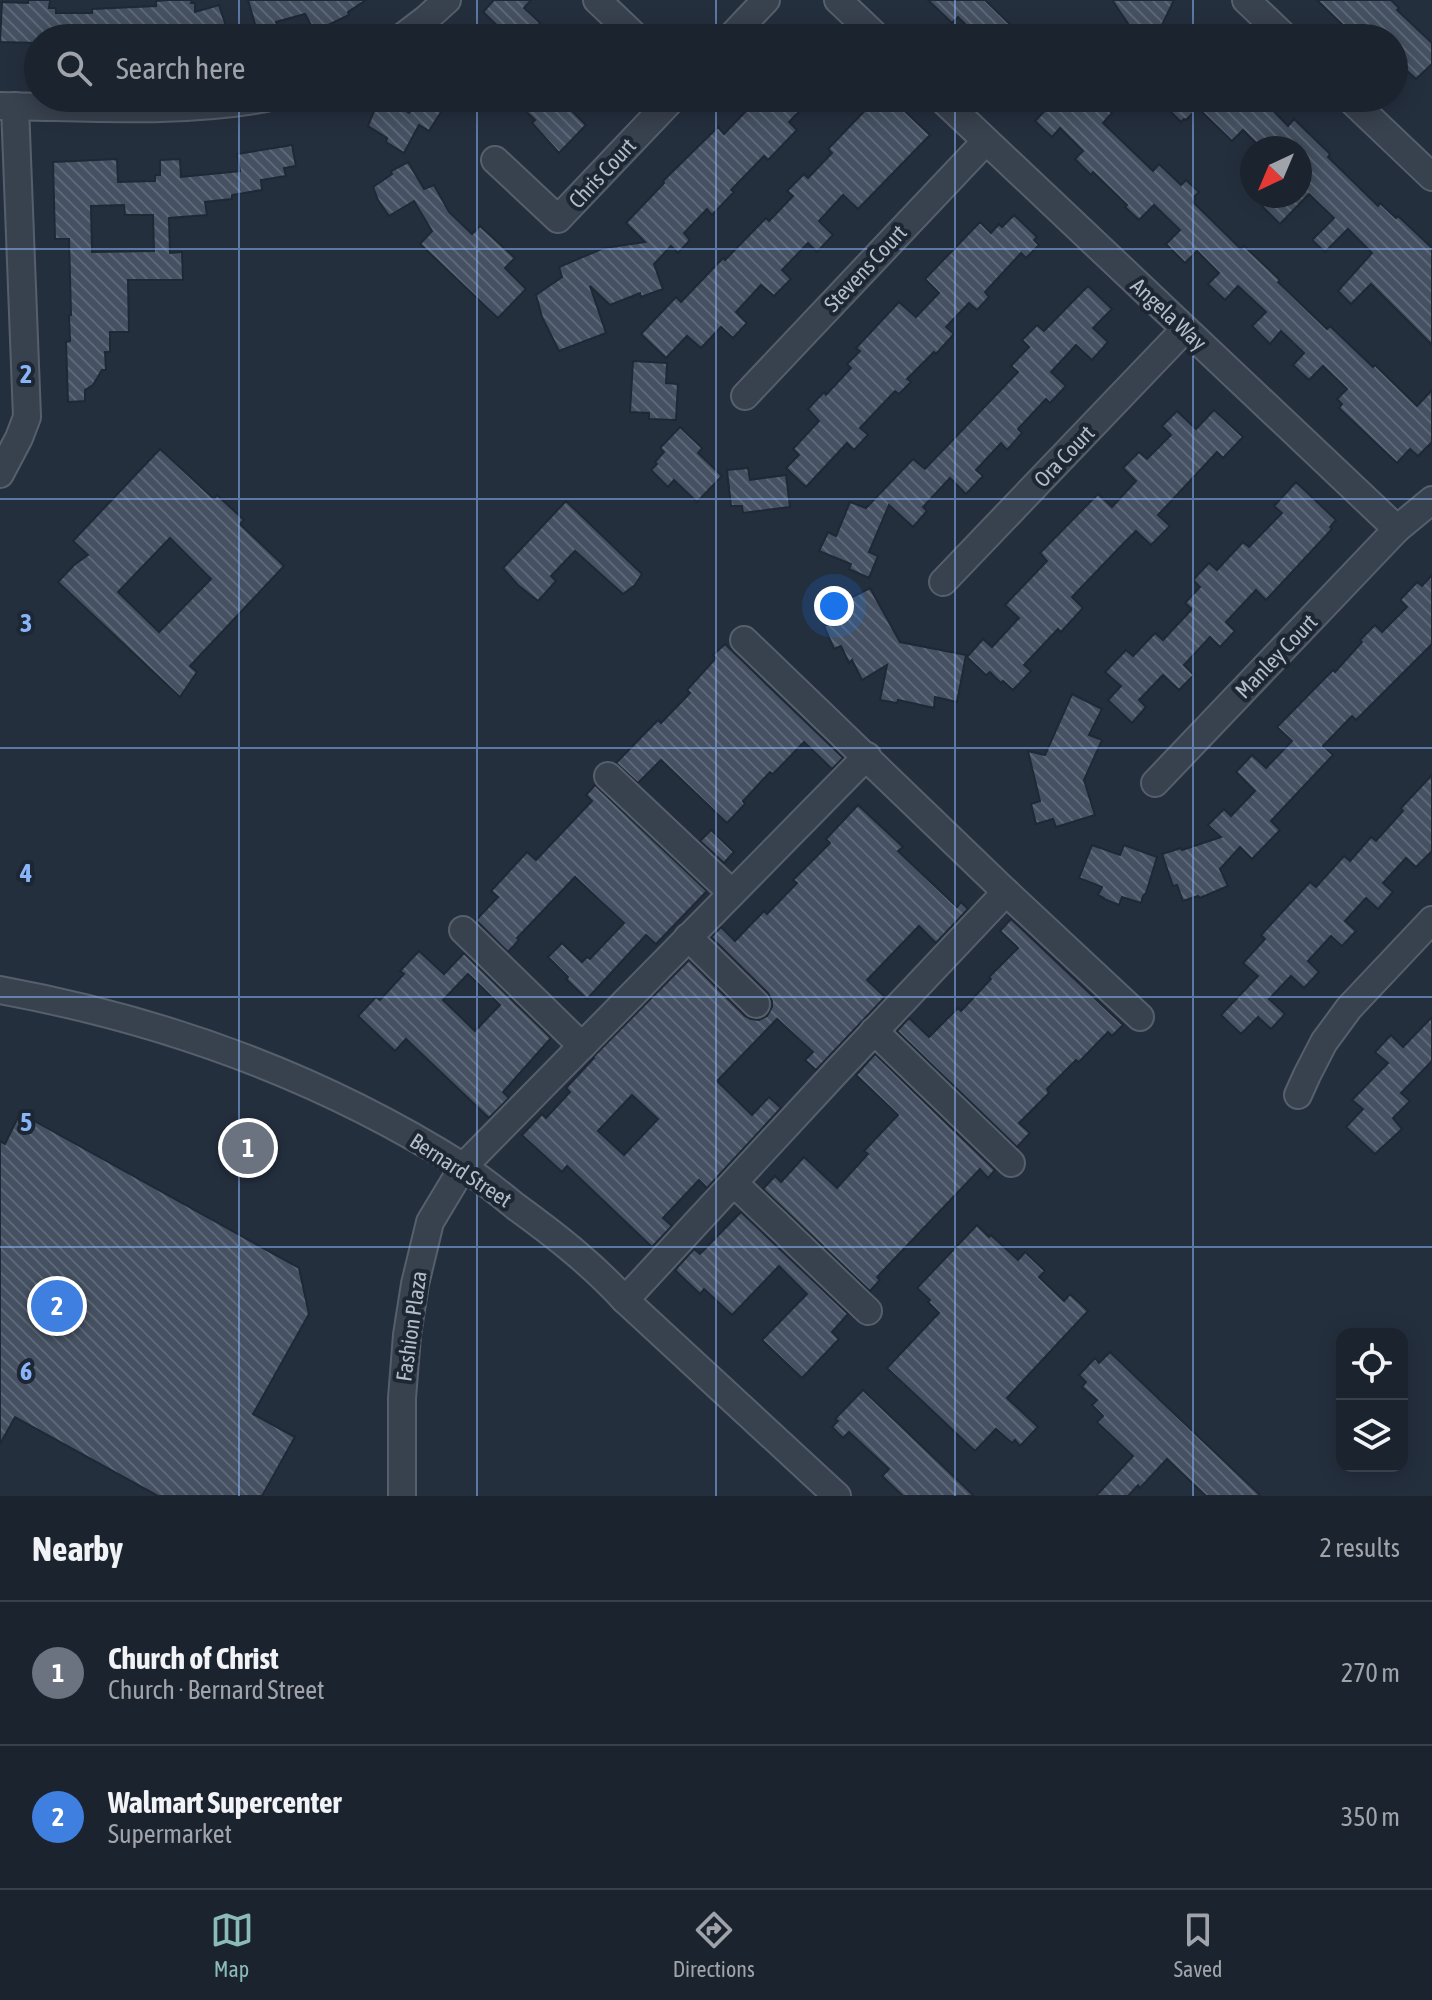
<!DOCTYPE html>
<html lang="en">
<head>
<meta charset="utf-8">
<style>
	body { margin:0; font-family:"Asap Condensed",sans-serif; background:#242b36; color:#f1f3f6 }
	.controls { position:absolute; right:24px; bottom:24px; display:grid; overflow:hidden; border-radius:16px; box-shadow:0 4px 20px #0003 }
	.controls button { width:72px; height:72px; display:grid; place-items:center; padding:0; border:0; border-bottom:2px solid #39404a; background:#1b232e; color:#f1f3f6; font:40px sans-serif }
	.compass { position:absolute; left:1240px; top:136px; width:72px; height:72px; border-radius:50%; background:#1b232e; box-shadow:0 4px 20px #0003; rotate:224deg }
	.you { position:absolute; left:834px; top:606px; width:28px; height:28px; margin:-20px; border:6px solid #fff; border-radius:50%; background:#1a73e8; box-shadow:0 0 0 12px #1a73e833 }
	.badge { display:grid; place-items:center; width:52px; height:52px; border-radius:50%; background:#8bbbb9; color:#fff; font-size:26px; font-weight:700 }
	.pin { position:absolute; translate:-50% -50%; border:4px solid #fff; box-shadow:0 2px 8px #0006 }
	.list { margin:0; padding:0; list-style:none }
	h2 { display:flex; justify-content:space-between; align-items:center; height:104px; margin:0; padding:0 32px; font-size:34px }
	h2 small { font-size:26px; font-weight:400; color:#a0a4aa }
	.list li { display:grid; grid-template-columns:52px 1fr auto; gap:24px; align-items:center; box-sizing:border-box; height:144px; padding:0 32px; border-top:2px solid #39404a }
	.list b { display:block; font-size:30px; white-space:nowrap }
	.list p { margin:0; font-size:26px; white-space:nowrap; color:#a0a4aa }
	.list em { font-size:26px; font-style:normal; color:#a0a4aa }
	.icon { flex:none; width:44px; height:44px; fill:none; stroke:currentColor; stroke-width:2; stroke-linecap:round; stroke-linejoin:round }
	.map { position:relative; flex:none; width:1432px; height:1496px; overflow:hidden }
	.search { position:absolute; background:#1b232e; box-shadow:0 4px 20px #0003; left:24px; right:24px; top:24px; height:88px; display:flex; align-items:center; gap:20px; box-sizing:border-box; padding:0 28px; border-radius:44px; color:#a0a4aa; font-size:30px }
	.sheet { height:392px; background:#1b232e }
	nav { display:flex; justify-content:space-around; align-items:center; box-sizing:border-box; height:112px; border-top:2px solid #39404a; background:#1b232e; font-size:22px; color:#a0a4aa }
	nav a { display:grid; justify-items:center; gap:4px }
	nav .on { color:#8bbbb9 }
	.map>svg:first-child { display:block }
	.building { fill:url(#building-back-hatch); stroke:#1f2835; stroke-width:2; fill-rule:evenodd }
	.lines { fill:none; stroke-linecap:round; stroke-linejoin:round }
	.minor-casing { stroke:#565f6c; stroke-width:30 }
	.minor { stroke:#38414e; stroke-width:26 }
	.grid { fill:none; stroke:#8ab4f8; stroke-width:2; stroke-opacity:0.55 }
	.labels { text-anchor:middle; stroke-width:8; stroke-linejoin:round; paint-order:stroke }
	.street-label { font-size:22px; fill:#b4bcc9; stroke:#1d2633 }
	.grid-label { font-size:26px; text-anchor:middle; font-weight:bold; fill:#8ab4f8; stroke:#1d2633; stroke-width:8; stroke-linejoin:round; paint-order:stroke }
</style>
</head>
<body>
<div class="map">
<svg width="1432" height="1496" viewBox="0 0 1432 1496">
	<defs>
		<pattern id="building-back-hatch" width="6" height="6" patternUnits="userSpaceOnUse" patternTransform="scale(2)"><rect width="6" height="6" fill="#455162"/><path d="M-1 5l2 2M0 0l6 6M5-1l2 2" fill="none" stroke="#5d6877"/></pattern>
	</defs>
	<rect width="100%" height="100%" fill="#242f3e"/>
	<g class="building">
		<path d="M28 0H50L49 8H56V13H92V9L156 6V1L168 0H192L191 3H195V12L219 5 230 38H119V36H85V38H38V43L0 42 2 2 28 3Z"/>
		<path d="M248 0H366L348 12 349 15 328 25 331 38H318L305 14 276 22 282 38H259Z"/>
		<path d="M494 0H531L524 8 540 23 526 38H510L483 12Z"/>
		<path d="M928 0H985L1024 38H979L958 17 952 23Z"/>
		<path d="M1112 0H1174L1161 27 1172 38H1121L1131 28Z"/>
		<path d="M1317 0H1391L1399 8 1397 10 1432 43V64L1416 79 1406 70 1394 83V38H1356Z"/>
		<path d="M384 98 409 113 419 98H450L429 131 419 125 404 153 386 142 387 138 368 126 374 111Z"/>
		<path d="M512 98H559L586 125 559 153 532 123 535 120Z"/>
		<path d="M736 98H812L789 122 797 130 768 160 764 156 731 190 734 192 712 215 707 209 684 233 690 240 678 253 671 246 654 264 663 289 641 297 640 293 610 305 590 286 606 333 559 351 542 317 536 295 562 277 559 267 604 248 645 242 626 223 664 183 663 181 718 127 724 134 748 109Z"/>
		<path d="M877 98H891L930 135 858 209 843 195 819 221 833 235 817 252 808 243 782 270 791 279 774 296 761 285 736 312 747 323 733 338 721 327 701 348 687 336 666 358 641 334 676 297 681 302 723 258 725 260 766 218 769 221 793 196 787 191 804 174 808 178 832 153 828 149Z"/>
		<path d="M1057 98H1075L1085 107 1093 98H1096L1112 113 1103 123 1153 171 1159 164 1181 185 1186 180 1199 192 1194 197 1195 199 1193 202 1241 249 1244 246 1280 280 1278 282 1327 329 1330 326 1373 367 1375 365 1417 406 1432 390V442L1418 456 1410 449 1397 463 1339 408 1342 404 1337 399 1347 389 1323 366 1309 380 1293 365 1304 353 1281 331 1270 344 1252 326 1266 312 1238 286 1225 300 1208 284 1219 273 1197 251 1185 263 1166 244 1180 230 1154 205 1139 220 1125 207 1127 205 1093 172 1091 175 1075 159 1083 151 1060 128 1052 137 1035 121Z"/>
		<path d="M1179 98H1190L1199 107 1186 120 1184 119 1181 122 1169 110Z"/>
		<path d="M1214 98H1261L1288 126 1294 119 1330 154 1328 157 1378 206 1380 203 1396 218 1398 216 1432 248V345L1371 284 1351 304 1338 291 1372 253 1348 229 1325 252 1312 240 1334 218 1309 194 1280 224 1262 206 1272 196H1300V148H1261L1243 130 1232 141 1201 111Z"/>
		<path d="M292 145 296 166 284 168 286 176 261 180 262 190 232 195V199L205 202 207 215 169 218 170 253 182 252 183 280H128L129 332H110V352H105L106 370H102L93 385 85 390V401L68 402 66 342 70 341 69 315H71L69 239H55L53 162 117 159 118 182 155 181V175H160V160L180 159 181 177 240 171 237 154ZM124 205 125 215H153L154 251 92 252 91 206Z"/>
		<path d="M408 162 424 189 434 185 449 212 472 234 480 226 515 258 505 268 526 289 498 318 420 244 432 231 414 201 389 216 378 200 373 187 392 174 391 171Z"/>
		<path d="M1014 215 1037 237 1034 240 1039 245 1026 258 1021 253 985 292 989 297 977 310 969 303 946 327 954 334 936 354 934 352 907 379 911 382 899 394 895 391 860 428 868 435 854 450 847 443 806 487 786 468 799 455 793 449 819 421 808 409 824 392 826 395 851 368 847 364 860 351 856 348 899 302 916 317 939 293 925 279 980 222 991 233 999 224 1002 227Z"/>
		<path d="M1088 286 1112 309 1093 328 1108 342 1092 360 1076 345 1051 372 1066 386 1050 403 1046 399 1018 429 1022 433 1007 450 1001 443 976 470 983 476 966 494 950 478 923 507 927 511 913 527 889 505 869 552 878 556 869 578 849 569 851 564 819 551 828 532 836 536 850 502 866 508 913 459 925 469 1018 372 1011 366 1029 347 1022 340 1037 325 1044 331Z"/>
		<path d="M633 361 667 363 666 383 678 384 676 420 649 419V413L630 412Z"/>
		<path d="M1214 410 1243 437 1223 458 1217 452 1158 515 1170 526 1151 545 1136 531 1120 547 1072 597 1083 608 1061 632 1058 629 1024 665 1031 671 1013 690 1003 681 1001 683 990 672 986 675 967 657 983 639 992 647 1019 618 1005 605 1047 561 1040 553 1098 494 1112 507 1136 481 1123 468 1139 452 1147 459 1171 435 1162 426 1177 411 1196 429Z"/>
		<path d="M680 427 702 448 698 453 722 476 697 502 674 480 668 487 651 470 657 464 655 462 664 452 660 448Z"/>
		<path d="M160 449 214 499 217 495 244 520 240 524 284 566 190 666 197 672 180 697 58 582 74 565 88 555 73 541ZM170 538 211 579 159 632 118 592Z"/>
		<path d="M748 468 750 480 786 475 790 507 743 513 742 506H731L727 470Z"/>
		<path d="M1296 482 1336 520 1330 527 1332 529 1266 600 1256 590 1226 622 1235 631 1220 647 1210 637 1184 665 1194 675 1179 690 1163 675 1139 700 1146 707 1132 723 1108 700 1121 686 1105 672 1126 650 1133 656 1155 633 1163 640 1192 609 1185 603 1200 587 1193 580 1209 563 1217 570 1243 542 1249 547 1282 513 1274 506Z"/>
		<path d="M566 501 642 574 635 585 623 594 575 551 551 576 556 581 538 601 518 585 503 568Z"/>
		<path d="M1432 575V644L1356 720 1352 716 1323 746 1333 755 1271 821 1280 830 1252 859 1240 847 1220 869 1228 886 1200 898 1198 896 1183 901 1177 885 1173 886 1162 854 1181 848 1182 850 1221 837 1208 825 1224 809 1231 816 1255 791 1236 772 1252 755 1266 768 1292 741 1277 727 1333 670 1335 672 1362 642 1360 640 1375 625 1382 632 1407 607 1400 600 1417 582 1422 586Z"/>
		<path d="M870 588 900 642 966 655 957 702 935 697 934 708 898 700 897 703 880 700 887 665 862 680 852 660 849 663 841 646 834 649 824 626 835 621 831 608Z"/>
		<path d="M725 644 843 758 832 769 804 742 773 774 770 772 743 801 745 804 727 823 661 760 638 783 616 763 658 720 661 723 690 693 687 690 716 658 713 655Z"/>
		<path d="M1072 694 1102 709 1089 735 1102 740 1084 780 1095 815 1056 827 1053 819 1036 824 1031 804 1040 801 1028 751 1045 755Z"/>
		<path d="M1432 775V851L1416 867 1406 858 1383 883 1393 892 1378 909 1366 898 1345 921 1356 931 1342 946 1331 936 1308 961 1319 972 1304 988 1291 976 1269 999 1285 1014 1271 1029 1258 1017 1241 1034 1221 1015 1258 976 1243 963 1265 939 1261 935 1310 882 1316 887 1344 856 1350 861 1371 837 1376 841 1403 811 1401 808Z"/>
		<path d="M595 785 707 891 656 944 646 935 587 999 566 979 568 977 548 957 562 943 582 962 587 957 590 959 624 923 575 877 517 938 519 940 508 952 476 920 498 897 491 891 527 852 536 860 592 801 586 795Z"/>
		<path d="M858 805 903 847 898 851 957 907 961 902 968 909 936 943 919 926 867 980 885 997 816 1070 805 1060 813 1052 777 1019 717 1081 752 1115 769 1097 781 1108 707 1188 699 1180 663 1218 672 1226 652 1247 567 1166 562 1172 522 1135 542 1114 546 1118 570 1092 566 1088 594 1058 593 1057 689 960 745 1016 751 1019 759 1020 767 1016 772 1007V1001L768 993 711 937 721 927 735 941 764 911 767 914 797 883 793 880 830 843 826 839ZM632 1095 658 1119 624 1155 598 1131Z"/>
		<path d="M711 830 734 852 724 863 700 841Z"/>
		<path d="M1092 845 1120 855 1124 845 1157 857 1146 893 1143 896 1141 903 1122 897 1119 905 1104 899V898L1098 895 1102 887 1079 878Z"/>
		<path d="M1011 919 1123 1025 1112 1036 1108 1032 1079 1062 1076 1060 1047 1089 1049 1093 1019 1123 1030 1133 1017 1147 897 1031 909 1018 929 1037 958 1008 961 1011 991 979 989 977 1018 948 1000 931Z"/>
		<path d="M419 951 444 974 464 953 551 1038 503 1092 509 1098 489 1118 406 1039 395 1051 358 1016 376 997 380 1000 404 974 400 971ZM468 974 500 1005 475 1031 443 1000Z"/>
		<path d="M1432 1017V1061L1401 1093 1410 1101 1393 1118 1402 1129 1375 1154 1346 1127 1363 1109 1352 1100 1388 1063 1375 1052 1391 1035 1403 1047Z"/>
		<path d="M875 1054 995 1170 988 1178 980 1169 877 1277 880 1280 870 1291 763 1189 775 1176 781 1182 804 1157 837 1188 868 1154 864 1151 898 1115 856 1075Z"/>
		<path d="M20 1113 299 1268 309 1314 253 1414 295 1437 262 1496H158L15 1417 0 1444V1141L5 1144Z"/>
		<path d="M741 1212 848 1314 832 1332 839 1339 802 1378 762 1340 807 1294 779 1266 732 1315 704 1289 700 1294 675 1270 694 1249 700 1254Z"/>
		<path d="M977 1225 989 1237 991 1235 1018 1260 1025 1252 1045 1271 1039 1277 1064 1301 1070 1294 1088 1311 1007 1398 1038 1427 1020 1446 1015 1440 1012 1443 996 1429 975 1451 887 1368 939 1313 928 1302 930 1300 917 1288Z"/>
		<path d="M1110 1352 1163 1403 1261 1496H1206L1167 1459 1140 1488 1138 1485 1128 1496H1096L1133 1456 1097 1422 1103 1416 1092 1405 1097 1400 1082 1387 1086 1382 1079 1375 1095 1358 1099 1363Z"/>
		<path d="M863 1390 926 1450 974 1496H903L882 1476 889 1469 849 1432 843 1438 832 1427 838 1421 835 1419Z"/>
	</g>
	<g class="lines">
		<defs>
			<g id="minor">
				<path d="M597 0 637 38"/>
				<path d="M838 0 878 38"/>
				<path d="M1246 0 1286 38"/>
				<path d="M401 38 426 19 447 0"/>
				<path d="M730 38 766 0"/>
				<path d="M941 98 1397 529"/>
				<path d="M1349 98 1432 177"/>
				<path d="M0 106C88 107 179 114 266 98"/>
				<path d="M495 160 558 219 673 98"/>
				<path d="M745 396 986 141"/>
				<path d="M0 474 19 438 27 417 15 106"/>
				<path d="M943 582 1185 329"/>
				<path d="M744 640 1006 892 1140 1017"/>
				<path d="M608 776 732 893"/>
				<path d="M1155 783 1397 529 1432 500"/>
				<path d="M463 930 582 1046"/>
				<path d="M688 937 756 1004"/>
				<path d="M0 990C163 1020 321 1077 462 1166 480 1178 498 1192 515 1206 555 1235 592 1264 625 1300L837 1496"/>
				<path d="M874 1031 1011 1163"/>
				<path d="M1298 1095 1307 1075 1324 1042 1349 1008 1432 920"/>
				<path d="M734 1183 868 1311"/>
				<path d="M625 1300 837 1071 1006 892"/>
				<path d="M402 1496V1398L407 1335 415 1284 430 1222 463 1167 867 756"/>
			</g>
		</defs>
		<use href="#minor" class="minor-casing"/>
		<use href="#minor" class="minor"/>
	</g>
	<path class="grid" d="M239 0V38M477 0V38M716 0V38M955 0V38M1193 0V38M239 98V1496M477 98V1496M716 98V1496M955 98V1496M1193 98V1496M0 249H1432M0 499H1432M0 748H1432M0 997H1432M0 1247H1432"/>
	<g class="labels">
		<g class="street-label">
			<text transform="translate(602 173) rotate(-47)" y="8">Chris Court</text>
			<text transform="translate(865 268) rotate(-47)" y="8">Stevens Court</text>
			<text transform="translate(1169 314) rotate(43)" y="8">Angela Way</text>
			<text transform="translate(1064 456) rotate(-46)" y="8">Ora Court</text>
			<text transform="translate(1276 656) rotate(-46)" y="8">Manley Court</text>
			<text transform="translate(461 1170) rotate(33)" y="8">Bernard Street</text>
			<text transform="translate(411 1326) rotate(-82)" y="8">Fashion Plaza</text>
		</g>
	</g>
	<g class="grid-label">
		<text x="26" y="383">2</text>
		<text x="26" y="632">3</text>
		<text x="26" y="882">4</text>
		<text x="26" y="1131">5</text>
		<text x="26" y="1380">6</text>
	</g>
</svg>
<div class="controls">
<button><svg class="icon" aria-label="locate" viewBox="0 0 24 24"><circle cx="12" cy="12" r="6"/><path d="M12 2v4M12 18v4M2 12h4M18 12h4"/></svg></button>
<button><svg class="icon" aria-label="layers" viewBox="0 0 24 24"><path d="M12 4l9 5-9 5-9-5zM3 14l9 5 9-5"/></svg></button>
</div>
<svg class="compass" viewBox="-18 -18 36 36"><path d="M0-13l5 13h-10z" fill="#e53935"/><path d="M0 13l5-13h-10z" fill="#a0a4aa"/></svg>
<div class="you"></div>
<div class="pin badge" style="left:248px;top:1148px;background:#6b7280">1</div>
<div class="pin badge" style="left:57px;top:1306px;background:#3f7fe0">2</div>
<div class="search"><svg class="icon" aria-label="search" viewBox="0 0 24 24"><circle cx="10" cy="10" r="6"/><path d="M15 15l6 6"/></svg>Search here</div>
</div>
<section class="sheet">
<h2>Nearby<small>2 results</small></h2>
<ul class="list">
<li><span class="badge" style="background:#6b7280">1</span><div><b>Church of Christ</b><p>Church · Bernard Street</p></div><em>270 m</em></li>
<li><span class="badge" style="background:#3f7fe0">2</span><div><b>Walmart Supercenter</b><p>Supermarket</p></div><em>350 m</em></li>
</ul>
</section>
<nav>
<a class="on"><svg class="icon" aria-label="map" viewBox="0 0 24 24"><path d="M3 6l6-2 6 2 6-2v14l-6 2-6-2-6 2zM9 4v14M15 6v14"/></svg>Map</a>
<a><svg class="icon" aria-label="directions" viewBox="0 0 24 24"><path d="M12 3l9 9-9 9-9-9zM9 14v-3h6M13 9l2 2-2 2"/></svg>Directions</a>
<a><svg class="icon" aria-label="saved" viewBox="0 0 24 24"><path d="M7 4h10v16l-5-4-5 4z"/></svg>Saved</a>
</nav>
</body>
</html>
